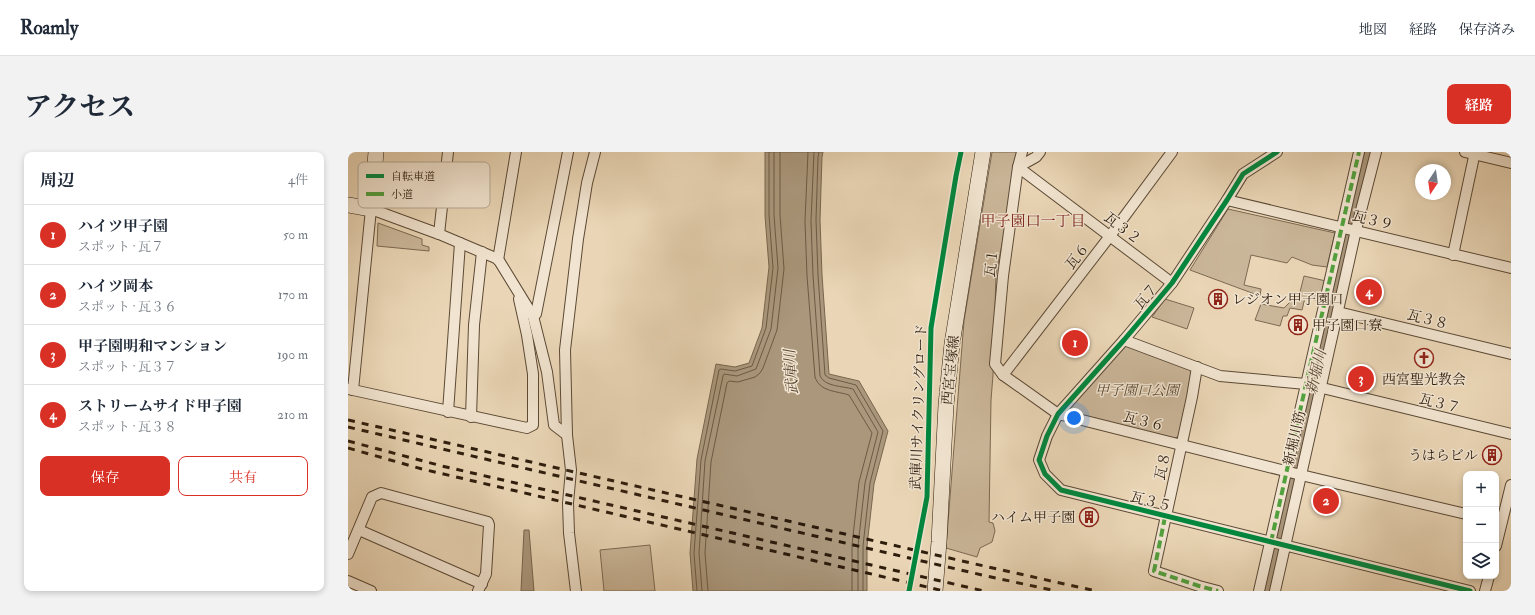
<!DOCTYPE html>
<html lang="ja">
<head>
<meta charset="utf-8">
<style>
	body { margin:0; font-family:"IM FELL Double Pica","Noto Serif JP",serif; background:#f2f2f3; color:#1f2937 }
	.controls { position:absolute; right:12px; bottom:12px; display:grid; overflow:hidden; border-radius:8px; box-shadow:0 2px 6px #0003 }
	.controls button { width:36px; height:36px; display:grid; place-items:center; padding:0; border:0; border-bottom:1px solid #e0e1e3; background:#fff; color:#1f2937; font:20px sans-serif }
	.compass { position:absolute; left:1067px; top:12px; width:36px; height:36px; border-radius:50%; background:#fff; box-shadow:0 2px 6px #0003; rotate:193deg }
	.you { position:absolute; left:726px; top:266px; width:14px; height:14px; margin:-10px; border:3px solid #fff; border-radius:50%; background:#1a73e8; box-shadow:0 0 0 6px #1a73e833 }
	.badge { display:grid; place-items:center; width:26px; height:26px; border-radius:50%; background:#d93025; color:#fff; font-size:13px; font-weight:700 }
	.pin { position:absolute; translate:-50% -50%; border:2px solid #fff; box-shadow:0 1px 4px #0006 }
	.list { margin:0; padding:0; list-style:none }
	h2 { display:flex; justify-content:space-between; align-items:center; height:52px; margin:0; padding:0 16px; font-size:17px }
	h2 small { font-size:13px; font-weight:400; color:#747a83 }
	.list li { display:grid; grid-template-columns:26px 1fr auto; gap:12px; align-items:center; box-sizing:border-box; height:60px; padding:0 16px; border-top:1px solid #e0e1e3 }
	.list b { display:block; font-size:15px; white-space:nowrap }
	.list p { margin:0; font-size:13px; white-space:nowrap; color:#747a83 }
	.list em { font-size:13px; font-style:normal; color:#747a83 }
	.actions { display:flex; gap:8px; padding:12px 16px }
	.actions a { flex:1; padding:9px 0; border:1px solid #d93025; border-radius:8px; text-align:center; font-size:14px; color:#d93025 }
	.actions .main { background:#d93025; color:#fff }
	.icon { flex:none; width:22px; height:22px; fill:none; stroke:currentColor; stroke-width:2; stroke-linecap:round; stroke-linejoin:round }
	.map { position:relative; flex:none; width:1163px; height:439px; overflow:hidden; border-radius:8px }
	header { display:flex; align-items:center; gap:24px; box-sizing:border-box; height:56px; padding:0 20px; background:#fff; border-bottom:1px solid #e0e1e3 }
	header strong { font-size:19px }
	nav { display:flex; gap:22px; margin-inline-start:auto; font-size:14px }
	.intro { display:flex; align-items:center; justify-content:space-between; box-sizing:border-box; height:96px; padding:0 24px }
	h1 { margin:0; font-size:28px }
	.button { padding:10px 18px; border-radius:8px; background:#d93025; color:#fff; font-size:14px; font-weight:700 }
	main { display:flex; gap:24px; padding:0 24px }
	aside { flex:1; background:#fff; border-radius:8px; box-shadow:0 2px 6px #0003 }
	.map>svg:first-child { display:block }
	.green { fill:#cab699; stroke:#7c6952 }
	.water { fill:#aa977c; stroke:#78664f }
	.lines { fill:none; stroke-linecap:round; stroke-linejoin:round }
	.shore { stroke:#6c5a44; stroke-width:1 }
	.river { stroke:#aa977c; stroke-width:19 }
	.street-casing { stroke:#5c4a36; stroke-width:12 }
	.secondary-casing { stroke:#2d1c0c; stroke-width:16 }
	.street { stroke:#f1e4d0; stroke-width:10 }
	.secondary { stroke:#f1e4d0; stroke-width:15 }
	.rail { stroke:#2d1c0c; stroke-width:3; stroke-dasharray:7 7; stroke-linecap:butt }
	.quiet { stroke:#52a13e; stroke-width:4; stroke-dasharray:8 4; stroke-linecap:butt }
	.cycleway-casing { stroke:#f1e4d0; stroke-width:8 }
	.cycleway { stroke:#00873e; stroke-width:5 }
	.labels { text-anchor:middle; stroke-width:3; stroke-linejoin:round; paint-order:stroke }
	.street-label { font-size:14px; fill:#2d1c0c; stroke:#f1e4d0 }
	.poi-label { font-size:14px; fill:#2d1c0c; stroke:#f1e4d0; text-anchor:start }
	.park-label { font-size:14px; font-style:italic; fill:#5c4a36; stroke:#f1e4d0 }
	.neighbourhood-label { font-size:15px; fill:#7a1f14; stroke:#f1e4d0 }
	.water-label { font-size:15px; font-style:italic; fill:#594733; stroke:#f1e4d0 }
	.key { fill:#f1e4d0; stroke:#b6a895; stroke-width:1 }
	.key-label { font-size:11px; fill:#2d1c0c }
</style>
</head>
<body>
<header>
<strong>Roamly</strong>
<nav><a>地図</a><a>経路</a><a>保存済み</a></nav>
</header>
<div class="intro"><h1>アクセス</h1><a class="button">経路</a></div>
<main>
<aside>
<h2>周辺<small>4件</small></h2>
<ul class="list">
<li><span class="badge">1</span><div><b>ハイツ甲子園</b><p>スポット · 瓦７</p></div><em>50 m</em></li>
<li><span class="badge">2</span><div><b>ハイツ岡本</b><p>スポット · 瓦３６</p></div><em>170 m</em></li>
<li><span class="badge">3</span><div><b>甲子園明和マンション</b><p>スポット · 瓦３７</p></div><em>190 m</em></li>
<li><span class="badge">4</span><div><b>ストリームサイド甲子園</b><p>スポット · 瓦３８</p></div><em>210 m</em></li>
</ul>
<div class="actions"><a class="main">保存</a><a>共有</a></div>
</aside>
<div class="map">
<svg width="1163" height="439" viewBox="0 0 1163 439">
	<rect width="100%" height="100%" fill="#ead6b6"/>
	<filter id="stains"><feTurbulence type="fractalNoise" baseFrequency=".005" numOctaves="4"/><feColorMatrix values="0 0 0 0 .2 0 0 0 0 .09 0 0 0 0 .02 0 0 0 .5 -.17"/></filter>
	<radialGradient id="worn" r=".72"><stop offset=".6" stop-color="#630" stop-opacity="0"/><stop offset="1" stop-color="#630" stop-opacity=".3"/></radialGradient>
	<g class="green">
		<path d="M644 0H672L648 123 645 223 643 248 641 370 645 371 647 379 644 390 632 396 629 405 598 396 616 169Z"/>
		<path d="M880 57 987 81 979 115 964 113 944 105 939 111 903 103 896 133 913 137 912 144 842 118Z"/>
		<path d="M30 71 74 87V93L81 95V99L29 94Z"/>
		<path d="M956 124 978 129 973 149 957 146 954 158 942 156 939 164H935L932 174 907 168 913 152 936 156 952 140Z"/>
		<path d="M817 147 846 156 839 177 804 165Z"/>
		<path d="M778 190 841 217 844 222 832 283 826 287 721 261 720 258Z"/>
		<path d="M302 393 307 439H256L252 398Z"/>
	</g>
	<g class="water">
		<path d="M417 0H475L474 5 472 68 474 123 481 222 511 229 540 279 526 332 519 394V439H345L342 401 349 307 368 212 387 215 401 211 414 176 421 115 417 64Z"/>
		<path d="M176 378H181L186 439H173Z"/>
	</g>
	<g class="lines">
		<g class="shore">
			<path d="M460 0 457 69 459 124 467 225C472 240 489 239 501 243L524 281 511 330 504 393V439"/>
			<path d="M466 0 463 69 465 123 472 224C477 235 495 234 505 237L530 280 517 331 510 394V439"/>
			<path d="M471 0 470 5 468 68 470 123 477 223 481 226 508 233 535 279 522 331 515 394V439"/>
			<path d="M349 439 346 401 353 308 371 218 373 217 387 219 404 214 418 176 425 116 421 63V0"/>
			<path d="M354 439 351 401 357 309 375 224 376 222 389 224 408 217 423 177 430 116 426 63V0"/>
			<path d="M360 439 357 401 363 310 379 231 381 229 390 230 407 225 412 221 415 216 429 178 436 117 432 63V0"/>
		</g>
		<path class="river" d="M918 439 1017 0"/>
		<defs>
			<g id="street">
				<path d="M674 0 670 15 655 124 647 212 655 223 710 262 953 323 1118 362"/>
				<path d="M692 0 688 5 670 15 824 131"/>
				<path d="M929 0 895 22 879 48 824 131 776 188 710 262 699 284 691 308 697 322 713 338 1122 439"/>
				<path d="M1117 0 1163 11"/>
				<path d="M879 48 1163 116"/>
				<path d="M91 82 100 0"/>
				<path d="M1105 103 1127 0"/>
				<path d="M150 108 168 0"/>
				<path d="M990 160 1163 202"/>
				<path d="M185 164 188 162 220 0"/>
				<path d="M776 188 872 224 958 232 1163 282"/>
				<path d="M849 215 844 245 806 419 851 434 870 439"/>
				<path d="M655 223 762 84 824 0"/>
				<path d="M0 237 5 238 23 57 91 82 150 107 185 164 199 220 206 273 219 283"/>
				<path d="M5 238 179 276 185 273V222L179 183 171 147"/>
				<path d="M100 260 112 91"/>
				<path d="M123 265 126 173 134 100"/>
				<path d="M11 378 134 432"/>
				<path d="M1148 394 1163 333"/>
				<path d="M0 402 24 345 33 341 140 370 141 373 138 422 130 439"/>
				<path d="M0 429 23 439"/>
				<path d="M228 439 221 381 220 351 223 318 219 283 217 198 230 87 239 31 247 0"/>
				<path d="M911 439 1011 0"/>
				<path d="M927 439 1008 78 1028 0"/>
				<path d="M1137 439 1141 424"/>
			</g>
			<g id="secondary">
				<path d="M0 53 23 57 28 0"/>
				<path d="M587 439 591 390 598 253 604 192 635 0"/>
			</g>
		</defs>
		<use href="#street" class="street-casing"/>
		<use href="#secondary" class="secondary-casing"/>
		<use href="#street" class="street"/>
		<use href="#secondary" class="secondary"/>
		<g class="rail">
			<path d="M0 268 636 414 748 439"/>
			<path d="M0 275 634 423 708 439"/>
			<path d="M0 289 94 314 636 439"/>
			<path d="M0 296 74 317 596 439"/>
		</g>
		<g class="quiet">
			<path d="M817 365 806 419 851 434 870 439"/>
			<path d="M923 390 958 232 1011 0"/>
		</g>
		<defs>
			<g id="cycleway">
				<path d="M929 0 895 22 879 48 824 131 776 188 710 262 699 284 691 308 697 322 713 338 1122 439"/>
				<path d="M561 439 579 345 583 176 608 24 613 0"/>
			</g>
		</defs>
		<use href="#cycleway" class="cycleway-casing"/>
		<use href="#cycleway" class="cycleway"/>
	</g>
	<defs>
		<symbol id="building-ring" viewBox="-11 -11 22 22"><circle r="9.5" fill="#f1e4d0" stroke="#8f2418" stroke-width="1.5"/><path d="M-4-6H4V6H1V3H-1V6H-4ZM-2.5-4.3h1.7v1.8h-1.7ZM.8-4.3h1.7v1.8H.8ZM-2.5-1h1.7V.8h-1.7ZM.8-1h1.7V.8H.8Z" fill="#8f2418"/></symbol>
		<symbol id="church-ring" viewBox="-11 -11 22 22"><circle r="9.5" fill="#f1e4d0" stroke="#8f2418" stroke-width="1.5"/><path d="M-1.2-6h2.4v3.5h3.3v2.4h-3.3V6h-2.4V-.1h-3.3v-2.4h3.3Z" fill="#8f2418"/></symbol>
	</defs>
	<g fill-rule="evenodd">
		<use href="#building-ring" x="859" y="136" width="22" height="22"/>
		<use href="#building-ring" x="939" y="162" width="22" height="22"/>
		<use href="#church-ring" x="1065" y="195" width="22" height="22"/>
		<use href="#building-ring" x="1133" y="292" width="22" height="22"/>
		<use href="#building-ring" x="730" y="354" width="22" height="22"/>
	</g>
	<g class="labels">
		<g class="street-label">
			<text transform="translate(1025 68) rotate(14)" y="5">瓦３９</text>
			<text transform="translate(775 76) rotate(37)" y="5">瓦３２</text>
			<text transform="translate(729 104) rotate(-52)" y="5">瓦６</text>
			<text transform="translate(643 111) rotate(-83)" y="5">瓦１</text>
			<text transform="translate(798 144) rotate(-50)" y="5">瓦７</text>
			<text transform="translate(1080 167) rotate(14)" y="5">瓦３８</text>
			<text transform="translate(602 218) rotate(-84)" y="5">西宮宝塚線</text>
			<text transform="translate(1092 251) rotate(14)" y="5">瓦３７</text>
			<text transform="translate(570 255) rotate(-88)" y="5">武庫川サイクリングロード</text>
			<text transform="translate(796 269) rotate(14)" y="5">瓦３６</text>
			<text transform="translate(946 286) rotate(-77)" y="5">新堀川筋</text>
			<text transform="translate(814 314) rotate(-78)" y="5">瓦８</text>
			<text transform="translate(803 349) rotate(14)" y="5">瓦３５</text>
		</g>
		<g class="poi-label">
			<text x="884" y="152">レジオン甲子園口</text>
			<text x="964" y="178">甲子園口寮</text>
			<text x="1076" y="232" text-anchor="middle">西宮聖光教会</text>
			<text x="1130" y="308" text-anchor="end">うはらビル</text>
			<text x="727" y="370" text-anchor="end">ハイム甲子園</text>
		</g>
		<g class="park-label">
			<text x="789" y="243">甲子園口公園</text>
		</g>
		<g class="neighbourhood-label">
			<text x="685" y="74">甲子園口一丁目</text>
		</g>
		<g class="water-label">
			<text transform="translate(443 220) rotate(-94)" y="5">武庫川</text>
			<text transform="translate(968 220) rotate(-77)" y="5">新堀川</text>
		</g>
	</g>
	<rect x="10" y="10" width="132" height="46" rx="6" class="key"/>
	<rect x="18" y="22" width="18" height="4" fill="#00873e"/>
	<rect x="18" y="40" width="18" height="4" fill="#52a13e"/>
	<g class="key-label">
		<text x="43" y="28">自転車道</text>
		<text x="43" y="46">小道</text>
	</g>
	<rect width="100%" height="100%" filter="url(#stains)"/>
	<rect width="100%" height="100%" fill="url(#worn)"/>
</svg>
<div class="controls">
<button>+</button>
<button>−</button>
<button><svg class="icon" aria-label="layers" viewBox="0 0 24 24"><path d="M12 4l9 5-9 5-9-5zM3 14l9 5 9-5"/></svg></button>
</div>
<svg class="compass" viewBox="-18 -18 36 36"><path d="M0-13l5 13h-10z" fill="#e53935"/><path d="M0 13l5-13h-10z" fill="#747a83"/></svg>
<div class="you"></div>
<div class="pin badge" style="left:727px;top:191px">1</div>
<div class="pin badge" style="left:978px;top:349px">2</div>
<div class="pin badge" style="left:1013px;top:227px">3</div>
<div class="pin badge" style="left:1021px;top:140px">4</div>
</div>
</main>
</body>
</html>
